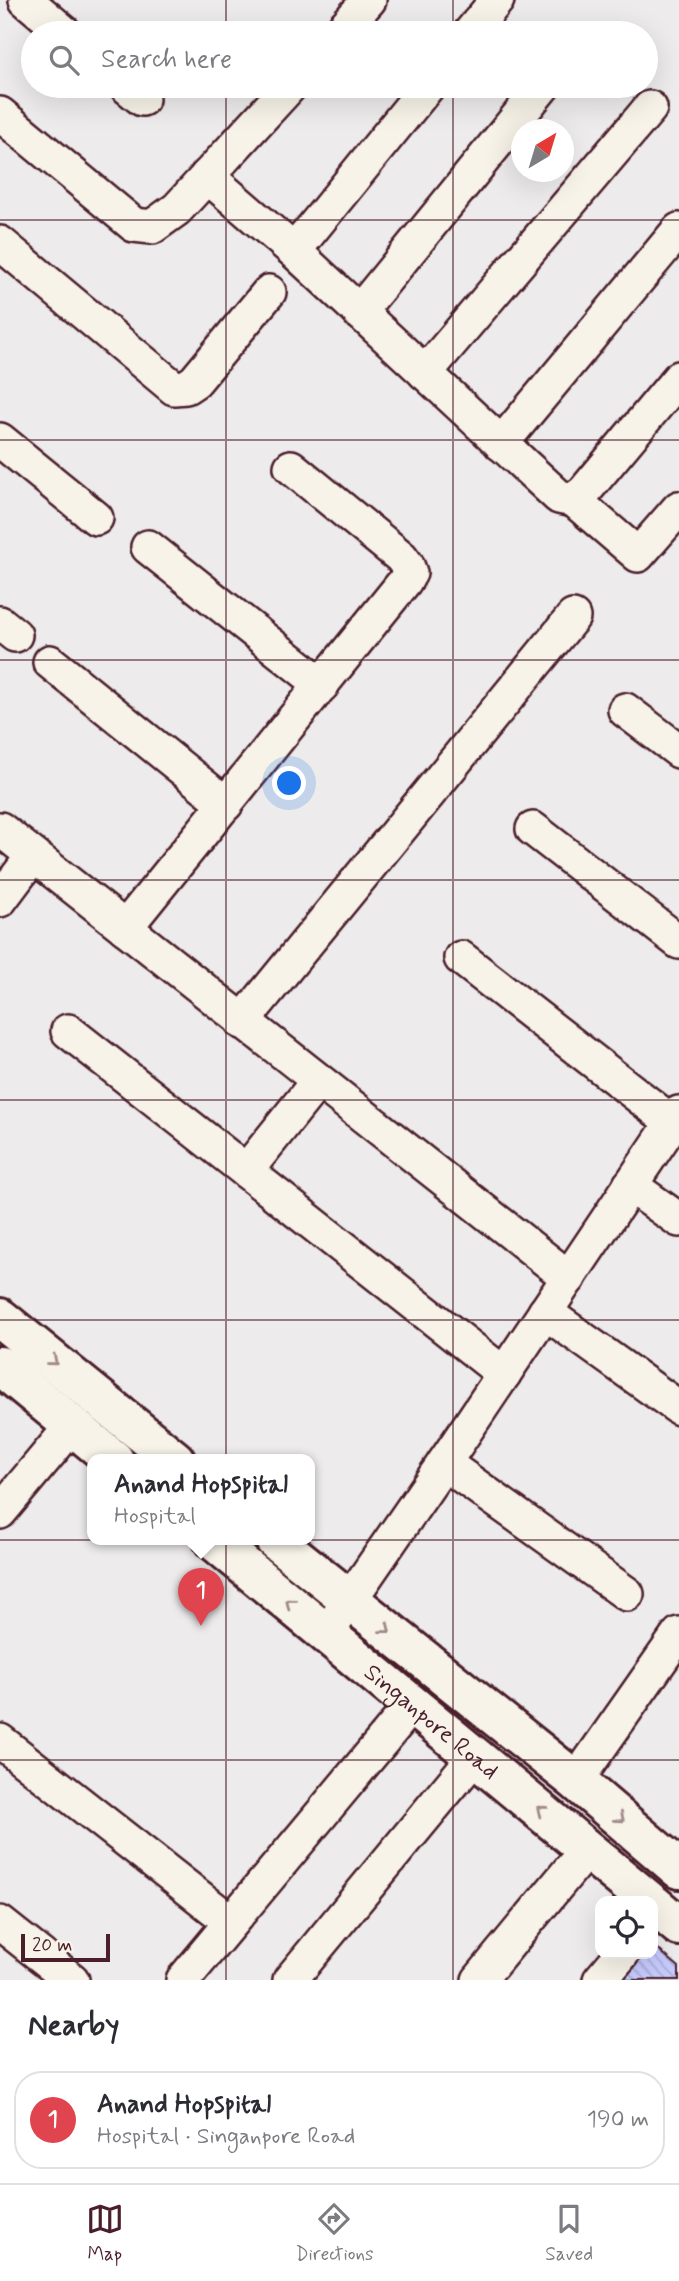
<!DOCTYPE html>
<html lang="en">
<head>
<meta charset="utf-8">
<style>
	body { margin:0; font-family:Mynerve,sans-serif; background:#f7f7f7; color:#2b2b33 }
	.controls { position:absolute; right:21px; bottom:21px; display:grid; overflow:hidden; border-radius:14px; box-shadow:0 7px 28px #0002 }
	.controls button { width:63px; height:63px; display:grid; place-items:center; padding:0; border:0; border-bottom:2px solid #e1e1e2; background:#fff; color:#2b2b33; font:35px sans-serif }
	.compass { position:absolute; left:511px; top:119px; width:63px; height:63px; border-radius:50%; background:#fff; box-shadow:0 7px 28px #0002; rotate:38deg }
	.scale { position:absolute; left:21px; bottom:18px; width:89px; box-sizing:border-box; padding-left:7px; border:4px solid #4a1f2b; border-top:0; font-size:19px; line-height:24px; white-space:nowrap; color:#4a1f2b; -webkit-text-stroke:5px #f7f3e8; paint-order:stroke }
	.you { position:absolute; left:290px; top:784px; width:24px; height:24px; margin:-18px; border:5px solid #fff; border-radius:50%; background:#1a73e8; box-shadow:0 0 0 10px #1a73e833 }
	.badge { display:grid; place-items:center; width:46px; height:46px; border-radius:50%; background:#4a1f2b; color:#fff; font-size:23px; font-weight:700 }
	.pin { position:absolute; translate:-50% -58px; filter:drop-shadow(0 2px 4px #0008) }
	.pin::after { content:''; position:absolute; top:37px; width:24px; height:21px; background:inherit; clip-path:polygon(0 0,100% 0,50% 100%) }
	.popup { position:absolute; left:87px; top:1454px; width:228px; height:91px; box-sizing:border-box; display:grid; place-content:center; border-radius:14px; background:#fff; filter:drop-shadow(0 2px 5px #0005); font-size:23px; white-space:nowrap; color:#7c7c81 }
	.popup b { font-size:26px; color:#2b2b33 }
	.popup::after { content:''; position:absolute; left:50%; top:100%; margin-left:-14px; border:14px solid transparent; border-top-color:#fff }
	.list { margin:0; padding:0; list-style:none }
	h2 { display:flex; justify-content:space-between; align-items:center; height:91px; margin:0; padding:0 28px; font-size:30px }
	h2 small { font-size:23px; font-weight:400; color:#7c7c81 }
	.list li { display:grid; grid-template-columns:46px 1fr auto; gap:21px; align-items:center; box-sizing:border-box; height:98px; margin:0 14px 14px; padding:0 14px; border:2px solid #e1e1e2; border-radius:28px }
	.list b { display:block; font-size:26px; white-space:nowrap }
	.list p { margin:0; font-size:23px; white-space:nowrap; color:#7c7c81 }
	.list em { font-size:23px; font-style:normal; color:#7c7c81 }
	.icon { flex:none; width:38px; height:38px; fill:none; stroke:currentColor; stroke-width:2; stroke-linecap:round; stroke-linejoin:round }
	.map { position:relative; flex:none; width:679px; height:1980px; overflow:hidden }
	.search { position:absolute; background:#fff; box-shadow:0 7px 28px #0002; left:21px; right:21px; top:21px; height:77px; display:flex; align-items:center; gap:18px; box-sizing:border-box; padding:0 24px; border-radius:38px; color:#7c7c81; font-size:26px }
	.sheet { height:203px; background:#fff }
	nav { display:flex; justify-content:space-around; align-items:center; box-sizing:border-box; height:98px; border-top:2px solid #e1e1e2; background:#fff; font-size:19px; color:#7c7c81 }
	nav a { display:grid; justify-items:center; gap:4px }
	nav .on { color:#4a1f2b }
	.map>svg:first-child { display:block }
	.building { fill:url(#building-back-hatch); stroke:#4a1f2b; stroke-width:2 }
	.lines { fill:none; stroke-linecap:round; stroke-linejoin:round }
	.street-casing { stroke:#4a1f2b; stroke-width:38 }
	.secondary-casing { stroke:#4a1f2b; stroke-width:44 }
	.street { stroke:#f7f3e8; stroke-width:33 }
	.secondary { stroke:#f7f3e8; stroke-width:38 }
	.oneway { stroke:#a0898a }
	.grid { fill:none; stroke:#4a1f2b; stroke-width:2; stroke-opacity:0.55 }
	.labels { text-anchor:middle; stroke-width:7; stroke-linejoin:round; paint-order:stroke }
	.street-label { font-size:24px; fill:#4a1f2b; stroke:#f7f3e8 }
</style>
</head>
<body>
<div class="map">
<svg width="679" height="1980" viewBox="0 0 679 1980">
	<defs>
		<pattern id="building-back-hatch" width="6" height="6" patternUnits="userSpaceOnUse" patternTransform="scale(1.75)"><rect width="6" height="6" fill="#c7ccfe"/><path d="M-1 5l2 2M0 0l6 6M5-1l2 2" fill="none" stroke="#acafda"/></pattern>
	</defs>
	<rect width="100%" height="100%" fill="#edebec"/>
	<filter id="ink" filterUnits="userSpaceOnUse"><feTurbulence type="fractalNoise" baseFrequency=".0143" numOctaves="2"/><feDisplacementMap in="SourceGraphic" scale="14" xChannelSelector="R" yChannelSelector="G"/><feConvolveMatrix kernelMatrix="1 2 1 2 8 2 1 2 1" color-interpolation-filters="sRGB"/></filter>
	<g filter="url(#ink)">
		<path class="building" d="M653 1945 679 1967V1980H619L640 1954H653Z"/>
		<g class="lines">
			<defs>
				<g id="street">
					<path d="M26 0 65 33"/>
					<path d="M339 33 369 0"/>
					<path d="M470 33 497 0"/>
					<path d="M126 86 142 99"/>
					<path d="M0 114 134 225 152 227 177 209 290 86"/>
					<path d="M207 176 294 251 559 497 574 500 584 492 679 378"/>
					<path d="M0 243 174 388 186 387 195 381 269 292"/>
					<path d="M294 251 428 86"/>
					<path d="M359 312 543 86"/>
					<path d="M425 373 650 108"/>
					<path d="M0 440 96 518"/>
					<path d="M501 444 679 230"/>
					<path d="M574 500 638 555 679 508"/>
					<path d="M148 547 322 685"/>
					<path d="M0 623 15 635"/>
					<path d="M50 662 226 804"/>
					<path d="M625 710 679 751"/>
					<path d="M0 829 569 1278"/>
					<path d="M533 829 679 942"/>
					<path d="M0 900 33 856"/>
					<path d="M125 928 405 581 410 573 407 565 401 557 291 467"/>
					<path d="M461 958 673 1123"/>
					<path d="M242 1022 573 617"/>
					<path d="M68 1031 504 1374"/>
					<path d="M246 1171 318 1081"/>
					<path d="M630 1185 679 1220"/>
					<path d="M545 1312 679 1408"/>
					<path d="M444 1463 627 1594"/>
					<path d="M0 1512 72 1426"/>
					<path d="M327 1633 444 1463 679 1113"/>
					<path d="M0 1741 231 1922"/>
					<path d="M576 1781 679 1634"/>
					<path d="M0 1923 72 1980"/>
					<path d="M183 1980 413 1704"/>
					<path d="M290 1980 475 1756"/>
					<path d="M479 1980 588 1848"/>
					<path d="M600 1980 622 1954"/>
				</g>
				<g id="secondary">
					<path d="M0 1318 175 1460"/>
					<path d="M0 1366 114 1460"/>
					<path id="s1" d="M213 1540 649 1901"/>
					<path d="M275 1540 576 1781 679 1869"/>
					<path d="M653 1904 679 1926"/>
				</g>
			</defs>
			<use href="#street" class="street-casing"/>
			<use href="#secondary" class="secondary-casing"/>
			<use href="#street" class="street"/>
			<use href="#secondary" class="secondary"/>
		</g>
		<defs><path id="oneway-chevron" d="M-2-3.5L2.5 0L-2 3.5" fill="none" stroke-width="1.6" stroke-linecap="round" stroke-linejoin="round" transform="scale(1.75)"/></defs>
		<g class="oneway">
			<use href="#oneway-chevron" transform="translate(53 1361) rotate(39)"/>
			<use href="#oneway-chevron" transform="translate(290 1603) rotate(-141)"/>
			<use href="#oneway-chevron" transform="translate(386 1629) rotate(38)"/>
			<use href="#oneway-chevron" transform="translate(541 1810) rotate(-141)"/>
			<use href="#oneway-chevron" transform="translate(620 1818) rotate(41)"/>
		</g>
	</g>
	<path class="grid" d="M226 0V33M453 0V33M226 86V1980M453 86V1980M0 220H679M0 440H679M0 660H679M0 880H679M0 1100H679M0 1320H679M0 1540H679M0 1760H679"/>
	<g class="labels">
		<g class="street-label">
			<text dy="8" stroke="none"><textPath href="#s1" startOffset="284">Singanpore Road</textPath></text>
		</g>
	</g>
</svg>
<div class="controls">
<button><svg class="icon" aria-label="locate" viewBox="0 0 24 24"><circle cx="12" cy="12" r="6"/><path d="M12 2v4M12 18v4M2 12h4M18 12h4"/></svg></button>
</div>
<svg class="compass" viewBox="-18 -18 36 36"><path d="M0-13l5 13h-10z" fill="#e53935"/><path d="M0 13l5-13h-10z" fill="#7c7c81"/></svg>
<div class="scale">20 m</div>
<div class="you"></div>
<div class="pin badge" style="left:201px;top:1626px;background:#e0444e">1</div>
<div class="popup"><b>Anand Hopspital</b>Hospital</div>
<div class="search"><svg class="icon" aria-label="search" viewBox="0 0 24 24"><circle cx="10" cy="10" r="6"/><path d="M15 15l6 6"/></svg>Search here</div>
</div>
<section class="sheet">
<h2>Nearby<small></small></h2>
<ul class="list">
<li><span class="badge" style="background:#e0444e">1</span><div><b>Anand Hopspital</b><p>Hospital · Singanpore Road</p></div><em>190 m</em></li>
</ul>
</section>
<nav>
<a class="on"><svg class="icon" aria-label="map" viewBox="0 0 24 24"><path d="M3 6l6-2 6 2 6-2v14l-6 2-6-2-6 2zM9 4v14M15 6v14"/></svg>Map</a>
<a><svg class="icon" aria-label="directions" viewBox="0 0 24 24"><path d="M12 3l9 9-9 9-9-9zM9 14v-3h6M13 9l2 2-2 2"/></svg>Directions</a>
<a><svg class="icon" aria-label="saved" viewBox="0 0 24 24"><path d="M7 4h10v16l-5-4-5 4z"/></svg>Saved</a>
</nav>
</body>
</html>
